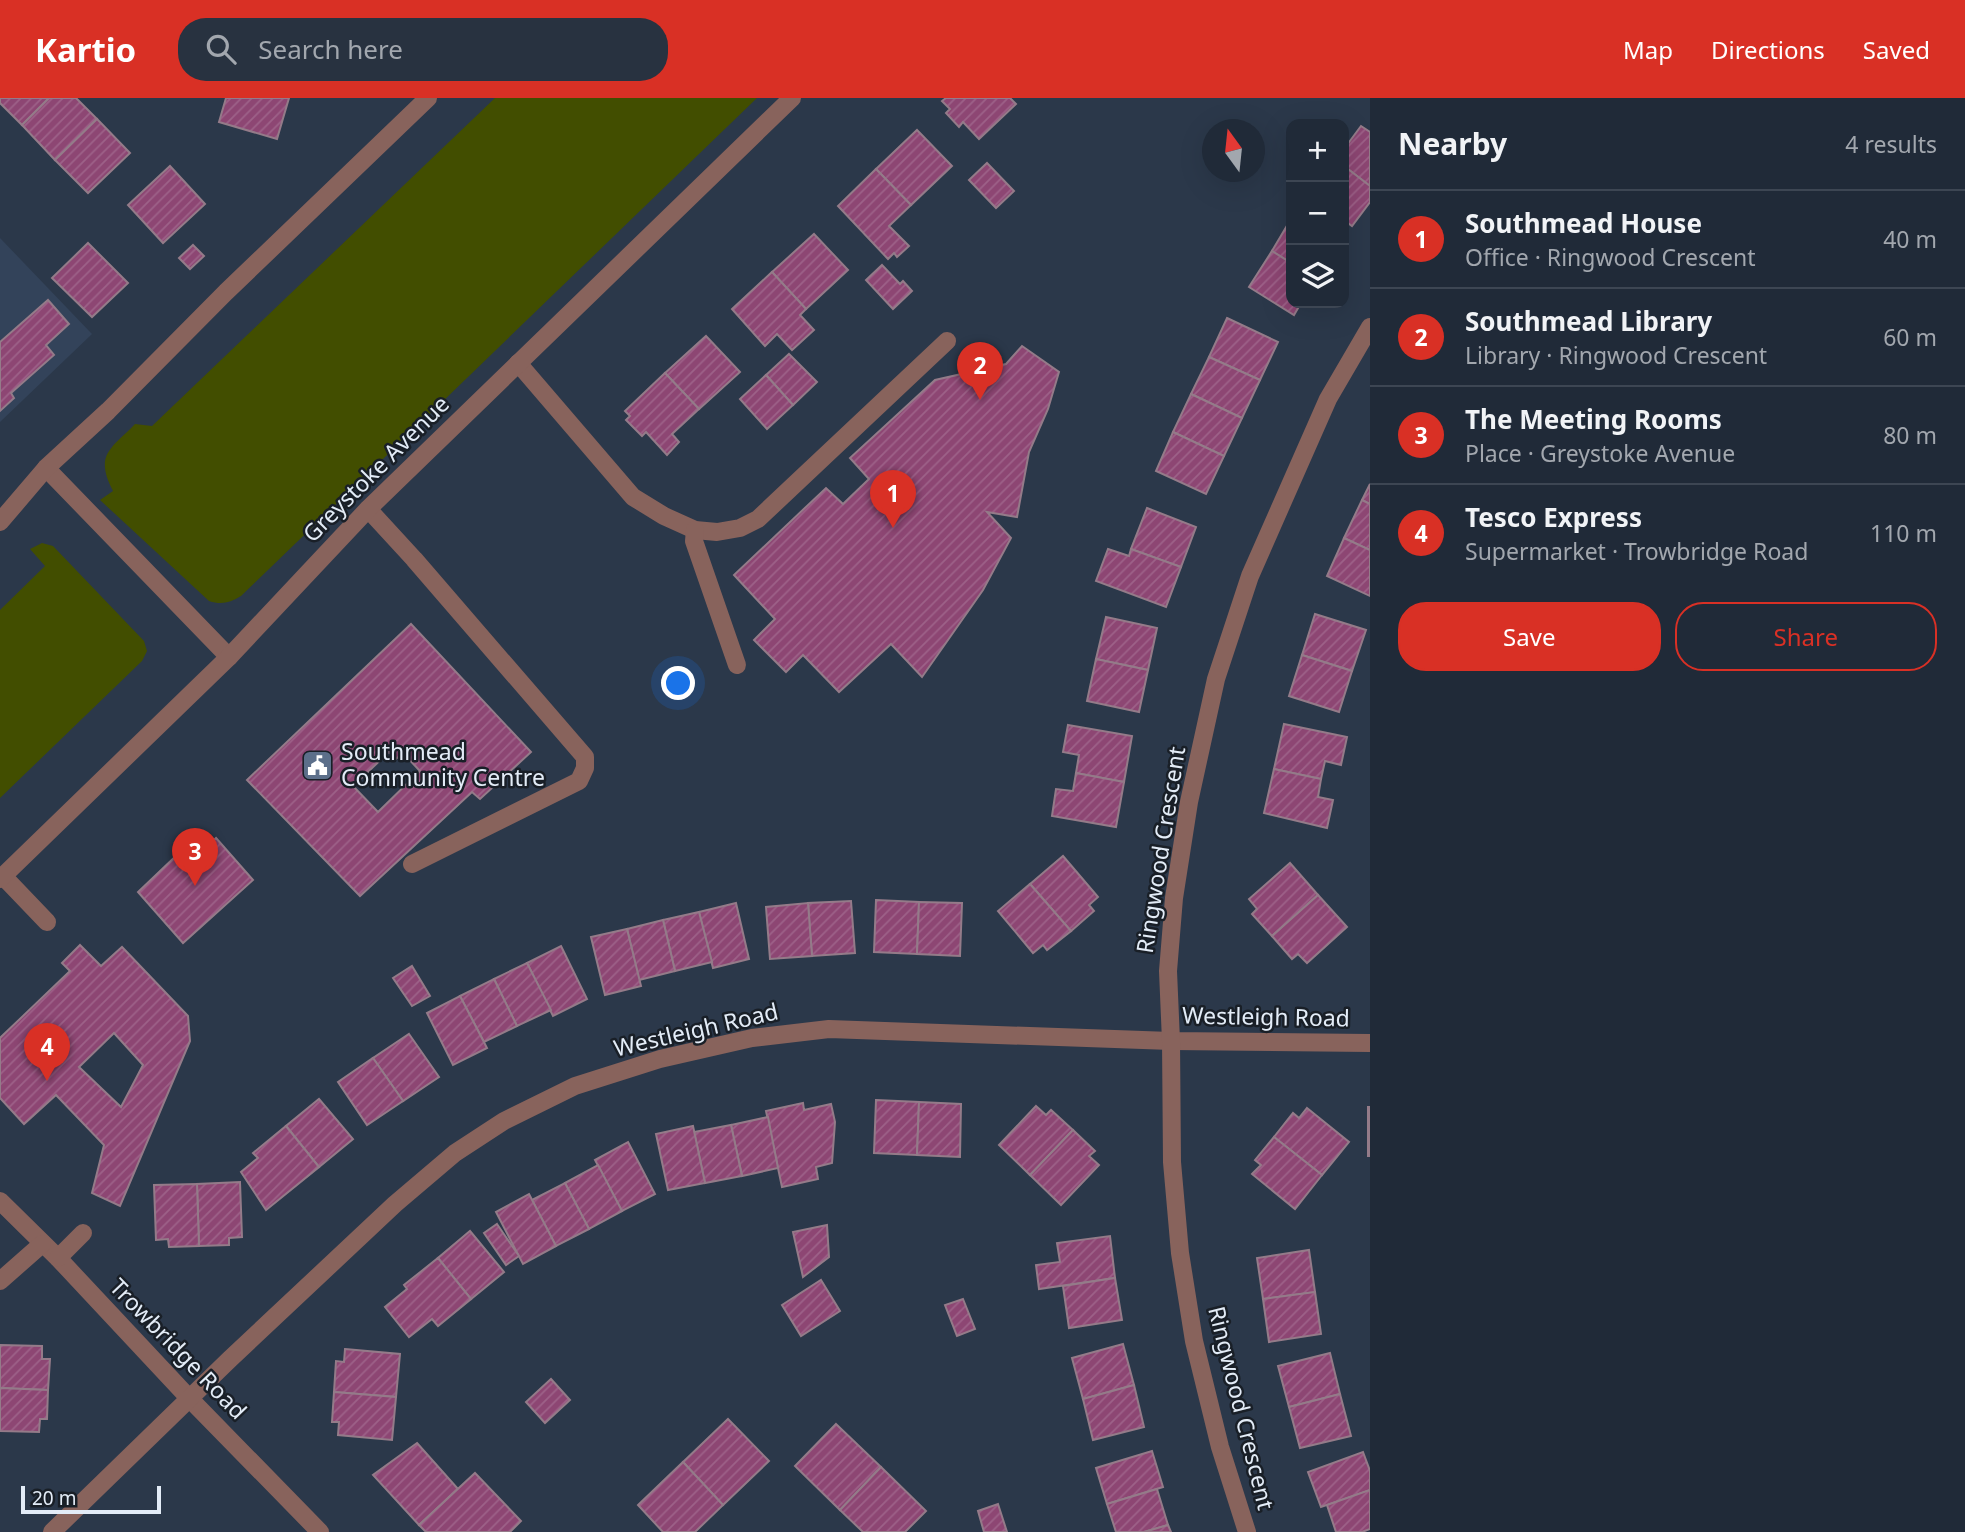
<!DOCTYPE html>
<html lang="en">
<head>
<meta charset="utf-8">
<style>
	body { margin:0; font-family:"Noto Sans",sans-serif; background:#283240; color:#f1f3f6 }
	.controls { position:absolute; right:21px; top:21px; display:grid; overflow:hidden; border-radius:14px; box-shadow:0 7px 28px #0002 }
	.controls button { width:63px; height:63px; display:grid; place-items:center; padding:0; border:0; border-bottom:2px solid #3d4653; background:#202a38; color:#f1f3f6; font:35px sans-serif }
	.compass { position:absolute; left:1202px; top:21px; width:63px; height:63px; border-radius:50%; background:#202a38; box-shadow:0 7px 28px #0002; rotate:345deg }
	.scale { position:absolute; left:21px; bottom:18px; width:140px; box-sizing:border-box; padding-left:7px; border:4px solid #e3ecf7; border-top:0; font-size:19px; line-height:24px; white-space:nowrap; color:#e3ecf7; -webkit-text-stroke:5px #191f27; paint-order:stroke }
	.you { position:absolute; left:679px; top:586px; width:24px; height:24px; margin:-18px; border:5px solid #fff; border-radius:50%; background:#1a73e8; box-shadow:0 0 0 10px #1a73e833 }
	.badge { display:grid; place-items:center; width:46px; height:46px; border-radius:50%; background:#d93025; color:#fff; font-size:23px; font-weight:700 }
	.pin { position:absolute; translate:-50% -58px; filter:drop-shadow(0 2px 4px #0008) }
	.pin::after { content:''; position:absolute; top:37px; width:24px; height:21px; background:inherit; clip-path:polygon(0 0,100% 0,50% 100%) }
	.list { margin:0; padding:0; list-style:none }
	h2 { display:flex; justify-content:space-between; align-items:center; height:91px; margin:0; padding:0 28px; font-size:30px }
	h2 small { font-size:23px; font-weight:400; color:#a2a7ae }
	.list li { display:grid; grid-template-columns:46px 1fr auto; gap:21px; align-items:center; box-sizing:border-box; height:98px; padding:0 28px; border-top:2px solid #3d4653 }
	.list b { display:block; font-size:26px; white-space:nowrap }
	.list p { margin:0; font-size:23px; white-space:nowrap; color:#a2a7ae }
	.list em { font-size:23px; font-style:normal; color:#a2a7ae }
	.actions { display:flex; gap:14px; padding:21px 28px }
	.actions a { flex:1; padding:16px 0; border:2px solid #d93025; border-radius:28px; text-align:center; font-size:24px; color:#d93025 }
	.actions .main { background:#d93025; color:#fff }
	.icon { flex:none; width:38px; height:38px; fill:none; stroke:currentColor; stroke-width:2; stroke-linecap:round; stroke-linejoin:round }
	.map { position:relative; flex:none; width:1370px; height:1434px; overflow:hidden }
	header { display:flex; align-items:center; gap:42px; box-sizing:border-box; height:98px; padding:0 35px; background:#d93025; color:#fff }
	header strong { font-size:33px }
	nav { display:flex; gap:38px; margin-inline-start:auto; font-size:24px }
	.search { width:490px; height:63px; background:#283240; display:flex; align-items:center; gap:18px; box-sizing:border-box; padding:0 24px; border-radius:28px; color:#a2a7ae; font-size:26px }
	main { display:flex }
	aside { flex:1; background:#202a38 }
	.map>svg:first-child { display:block }
	.built { fill:#33435a }
	.park { fill:#424e00 }
	.building { fill:url(#building-hatch); stroke:#947b89; stroke-width:2; fill-rule:evenodd }
	.lines { fill:none; stroke-linecap:round; stroke-linejoin:round }
	.minor { stroke:#88635c; stroke-width:18 }
	.labels { text-anchor:middle; stroke-width:5; stroke-linejoin:round; paint-order:stroke }
	.street-label { font-size:23px; fill:#e3ecf7; stroke:#191f27 }
	.poi-label { font-size:23px; fill:#e3ecf7; stroke:#191f27; text-anchor:start }
</style>
</head>
<body>
<header>
<strong>Kartio</strong>
<div class="search"><svg class="icon" aria-label="search" viewBox="0 0 24 24"><circle cx="10" cy="10" r="6"/><path d="M15 15l6 6"/></svg>Search here</div>
<nav><a>Map</a><a>Directions</a><a>Saved</a></nav>
</header>
<main>
<div class="map">
<svg width="1370" height="1434" viewBox="0 0 1370 1434">
	<defs>
		<pattern id="building-hatch" width="6" height="6" patternUnits="userSpaceOnUse" patternTransform="scale(1.75)"><rect width="6" height="6" fill="#8d4673"/><path d="M-1 1l2-2M0 6l6-6M5 7l2-2" fill="none" stroke="#9d6188"/></pattern>
	</defs>
	<rect width="100%" height="100%" fill="#2b384a"/>
	<path class="built" d="M0 140 92 236 0 324Z"/>
	<g class="park">
		<path d="M495 0H757L241 498C230 505 221 507 209 503L100 402 113 393C94 356 111 351 135 326L152 328Z"/>
		<path d="M42 445 53 448 144 543 147 553 142 563 0 700V512L45 468 30 451Z"/>
	</g>
	<g class="building">
		<path d="M0 0H49L22 27 0 5Z"/>
		<path d="M49 0H76L97 21 55 62 22 27Z"/>
		<path d="M226 0H289L277 41 219 24Z"/>
		<path d="M946 0H1010L1016 6 979 41 963 24 959 29 946 15 950 11 942 3Z"/>
		<path d="M97 21 130 55 88 95 55 62Z"/>
		<path d="M1361 28 1370 34V88L1344 68V51Z"/>
		<path d="M917 32 952 68 911 107 876 71Z"/>
		<path d="M987 65 1014 93 996 110 969 82Z"/>
		<path d="M170 68 205 106 163 145 128 107Z"/>
		<path d="M1344 68 1370 88V104L1352 128 1344 122Z"/>
		<path d="M876 71 911 107 889 128 909 148 897 159 894 155 888 161 838 108Z"/>
		<path d="M1291 121V165L1272 153Z"/>
		<path d="M814 136 848 172 806 211 772 174Z"/>
		<path d="M88 145 128 185 92 219 52 180Z"/>
		<path d="M193 147 204 158 190 171 179 160Z"/>
		<path d="M1272 153 1291 165V205H1301L1294 217 1249 189Z"/>
		<path d="M882 167 900 186 903 183 912 193 893 211 866 182Z"/>
		<path d="M772 174 806 211 800 217 814 232 792 252 777 236 765 248 732 211Z"/>
		<path d="M48 202 69 226 46 247 54 257 11 295 14 300 0 313V244Z"/>
		<path d="M1227 220 1278 244 1260 282 1209 259Z"/>
		<path d="M706 238 740 274 699 311 665 275Z"/>
		<path d="M1022 248 1059 274 1048 311 1029 354 1017 419 987 414 1011 440 983 492 922 579 891 546 839 594 803 557 786 574 754 542 775 521 734 477 826 390 843 406 869 381 850 360 935 282 1006 266Z"/>
		<path d="M789 256 817 284 793 307 766 277Z"/>
		<path d="M1209 259 1260 282 1242 320 1191 296Z"/>
		<path d="M665 275 699 311 672 336 679 344 667 357 646 334 642 338 626 322 630 318 625 313Z"/>
		<path d="M766 277 793 307 767 331 740 301Z"/>
		<path d="M1191 296 1242 320 1224 358 1173 334Z"/>
		<path d="M1173 334 1224 358 1206 396 1156 373Z"/>
		<path d="M1370 386V406L1362 402Z"/>
		<path d="M1362 402 1370 406V452L1344 440Z"/>
		<path d="M1147 410 1196 429 1181 469 1131 451Z"/>
		<path d="M1344 440 1370 452V498L1327 478Z"/>
		<path d="M1108 451 1129 458 1131 451 1181 469 1166 509 1096 483Z"/>
		<path d="M1315 516 1366 532 1352 573 1302 557Z"/>
		<path d="M1106 519 1157 530 1148 572 1096 561Z"/>
		<path d="M411 526 531 654 480 701 472 694 360 798 247 682ZM389 654 396 661 403 655 420 673 378 714 353 688Z"/>
		<path d="M1302 557 1352 573 1339 614 1289 598Z"/>
		<path d="M1096 561 1148 572 1139 614 1087 603Z"/>
		<path d="M1284 626 1347 639 1341 667 1325 663 1321 681 1274 671Z"/>
		<path d="M1068 627 1132 638 1124 684 1076 675 1079 657 1063 654Z"/>
		<path d="M1274 671 1321 681 1318 699 1333 702 1327 730 1264 715Z"/>
		<path d="M1076 675 1124 684 1116 729 1052 718 1056 691 1073 693Z"/>
		<path d="M216 740 253 782 183 845 138 794 178 756 188 767Z"/>
		<path d="M1063 758 1098 799 1089 807 1094 813 1071 833 1030 786Z"/>
		<path d="M1290 765 1318 797 1272 838 1252 816 1257 811 1249 801Z"/>
		<path d="M1030 786 1071 833 1047 852 1043 847 1033 855 998 813Z"/>
		<path d="M1318 797 1347 829 1307 865 1298 856 1292 861 1272 838Z"/>
		<path d="M876 802 919 804 917 856 874 854Z"/>
		<path d="M851 803 855 855 812 858 808 805Z"/>
		<path d="M919 804 962 805 960 858 917 856Z"/>
		<path d="M736 805 749 861 713 870 699 814Z"/>
		<path d="M808 805 812 858 770 861 766 809Z"/>
		<path d="M699 814 712 864 675 873 663 822Z"/>
		<path d="M663 822 675 873 639 882 627 831Z"/>
		<path d="M627 831 641 888 605 897 591 839Z"/>
		<path d="M80 847 101 868 122 849 188 918 190 943 120 1108 92 1095 104 1047 56 997 24 1026 0 1000V940L70 873 62 865ZM114 935 143 967 121 1009 79 969Z"/>
		<path d="M561 848 587 901 553 918 527 865Z"/>
		<path d="M527 865 551 912 517 928 494 881Z"/>
		<path d="M412 868 430 898 412 908 393 880Z"/>
		<path d="M494 881 517 928 484 944 460 898Z"/>
		<path d="M460 898 487 950 453 967 427 915Z"/>
		<path d="M409 936 439 979 403 1003 373 960Z"/>
		<path d="M373 960 403 1003 367 1027 338 984Z"/>
		<path d="M319 1001 353 1041 319 1069 286 1028Z"/>
		<path d="M876 1002 919 1004 917 1057 874 1055Z"/>
		<path d="M919 1004 961 1006 960 1059 917 1057Z"/>
		<path d="M803 1005 804 1012 831 1006 835 1024 832 1065 816 1069 818 1081 782 1089 766 1013Z"/>
		<path d="M1036 1008 1046 1017 1051 1012 1073 1032 1030 1077 999 1047Z"/>
		<rect x="1368" y="1009" width="2" height="49"/>
		<path d="M1307 1010 1349 1044 1322 1077 1274 1039 1293 1015 1299 1020Z"/>
		<path d="M768 1019 778 1070 742 1078 731 1027Z"/>
		<path d="M731 1027 742 1078 705 1085 694 1034Z"/>
		<path d="M286 1028 319 1069 266 1112 241 1074 258 1060 253 1055Z"/>
		<path d="M693 1028 705 1085 668 1092 656 1036Z"/>
		<path d="M1073 1032 1095 1053 1089 1058 1099 1067 1061 1107 1030 1077Z"/>
		<path d="M1274 1039 1322 1077 1295 1111 1252 1076 1261 1067 1255 1062Z"/>
		<path d="M628 1044 655 1096 622 1113 595 1062Z"/>
		<path d="M598 1067 622 1113 589 1131 565 1085Z"/>
		<path d="M240 1084 242 1139 229 1140V1147L199 1148 197 1086Z"/>
		<path d="M565 1085 589 1131 556 1148 532 1102Z"/>
		<path d="M197 1086 199 1148 169 1149 168 1141 156 1142 154 1087Z"/>
		<path d="M529 1096 556 1148 523 1166 496 1114Z"/>
		<path d="M497 1126 519 1158 506 1167 484 1135Z"/>
		<path d="M827 1127 829 1159 803 1179 793 1134Z"/>
		<path d="M470 1133 504 1174 471 1201 438 1160Z"/>
		<path d="M1110 1138 1115 1180 1039 1191 1036 1167 1060 1164 1057 1145Z"/>
		<path d="M1309 1152 1315 1194 1263 1201 1257 1160Z"/>
		<path d="M438 1160 471 1201 438 1228 432 1221 409 1239 385 1209 407 1191 404 1187Z"/>
		<path d="M1115 1180 1122 1222 1069 1230 1063 1188Z"/>
		<path d="M821 1182 840 1213 801 1238 782 1207Z"/>
		<path d="M1315 1194 1321 1236 1269 1244 1263 1201Z"/>
		<path d="M963 1201 975 1231 957 1238 945 1207Z"/>
		<path d="M1123 1246 1134 1287 1083 1301 1072 1260Z"/>
		<path d="M0 1247 42 1248V1261H50L48 1292 0 1290Z"/>
		<path d="M345 1251 400 1256 396 1299 334 1294 336 1263 344 1264Z"/>
		<path d="M1330 1255 1340 1296 1289 1309 1278 1268Z"/>
		<path d="M551 1281 570 1302 545 1325 526 1304Z"/>
		<path d="M1134 1287 1144 1329 1093 1342 1083 1301Z"/>
		<path d="M0 1290 48 1292 47 1321H40L39 1334 0 1333Z"/>
		<path d="M334 1294 396 1299 392 1342 338 1337 339 1324H332Z"/>
		<path d="M1340 1296 1351 1338 1300 1350 1289 1309Z"/>
		<path d="M728 1321 769 1363 723 1407 683 1364Z"/>
		<path d="M836 1326 881 1369 840 1412 795 1368Z"/>
		<path d="M417 1345 458 1391 419 1427 373 1377Z"/>
		<path d="M1152 1353 1163 1389 1107 1406 1096 1370Z"/>
		<path d="M1363 1354 1370 1373V1392L1321 1409 1308 1374Z"/>
		<path d="M683 1364 723 1407 695 1434H663L638 1407Z"/>
		<path d="M881 1369 926 1413 905 1434H863L840 1412Z"/>
		<path d="M475 1375 521 1423 510 1434H426L419 1427Z"/>
		<path d="M1157 1391 1168 1427 1144 1434H1116L1107 1406Z"/>
		<path d="M1370 1392V1431L1362 1434H1336L1327 1407Z"/>
		<path d="M998 1406 1007 1434H984L978 1413Z"/>
		<path d="M1168 1427 1171 1434H1144Z"/>
	</g>
	<g class="lines">
		<g class="minor">
			<path d="M518 265 633 399 664 418 695 432 717 434 740 430 758 421 947 243"/>
			<path d="M46 370 229 559"/>
			<path d="M368 411 414 461 585 659V670L579 683 412 766"/>
			<path d="M0 424 46 370 108 313 226 194 428 0"/>
			<path d="M695 432 694 443 737 567"/>
			<path d="M3 778 47 824"/>
			<path d="M0 781 229 559 368 411 792 0"/>
			<path d="M0 1103 58 1160 189 1300 320 1434"/>
			<path d="M58 1160 83 1135"/>
			<path d="M0 1183 42 1146"/>
			<path d="M52 1434 230 1261 395 1106 455 1055 504 1023 575 988 660 961 752 940 829 931 1171 943 1370 945"/>
			<path d="M1247 1434 1220 1349 1194 1243 1180 1155 1172 1064 1171 943 1168 873 1174 800 1189 704 1216 581 1250 478 1328 301 1370 229"/>
		</g>
	</g>
	<defs>
		<symbol id="civic-square" viewBox="-11 -11 22 22"><rect x="-9" y="-9" width="18" height="18" rx="4" fill="#5c6f8a" stroke="#191f27"/><path d="M-.6-6.5H3V-4.5H.6V-3L4-1V1h2V6H-6V1h2V-1L-.6-3ZM-1.2 2.5V6h2.4V2.5Z" fill="#fff"/></symbol>
	</defs>
	<g fill-rule="evenodd">
		<use href="#civic-square" x="300" y="650" width="35" height="35"/>
	</g>
	<g class="labels">
		<g class="street-label">
			<text transform="translate(376 371) rotate(-45)" y="8">Greystoke Avenue</text>
			<text transform="translate(1161 752) rotate(-81)" y="8">Ringwood Crescent</text>
			<text transform="translate(1266 919) rotate(1)" y="8">Westleigh Road</text>
			<text transform="translate(696 932) rotate(-13)" y="8">Westleigh Road</text>
			<text transform="translate(178 1251) rotate(46)" y="8">Trowbridge Road</text>
			<text transform="translate(1241 1310) rotate(76)" y="8">Ringwood Crescent</text>
		</g>
		<g class="poi-label">
			<text x="341" y="662">Southmead<tspan x="341" dy="26">Community Centre</tspan></text>
		</g>
	</g>
</svg>
<div class="controls">
<button>+</button>
<button>−</button>
<button><svg class="icon" aria-label="layers" viewBox="0 0 24 24"><path d="M12 4l9 5-9 5-9-5zM3 14l9 5 9-5"/></svg></button>
</div>
<svg class="compass" viewBox="-18 -18 36 36"><path d="M0-13l5 13h-10z" fill="#e53935"/><path d="M0 13l5-13h-10z" fill="#a2a7ae"/></svg>
<div class="scale">20 m</div>
<div class="you"></div>
<div class="pin badge" style="left:893px;top:430px">1</div>
<div class="pin badge" style="left:980px;top:302px">2</div>
<div class="pin badge" style="left:195px;top:788px">3</div>
<div class="pin badge" style="left:47px;top:983px">4</div>
</div>
<aside>
<h2>Nearby<small>4 results</small></h2>
<ul class="list">
<li><span class="badge">1</span><div><b>Southmead House</b><p>Office · Ringwood Crescent</p></div><em>40 m</em></li>
<li><span class="badge">2</span><div><b>Southmead Library</b><p>Library · Ringwood Crescent</p></div><em>60 m</em></li>
<li><span class="badge">3</span><div><b>The Meeting Rooms</b><p>Place · Greystoke Avenue</p></div><em>80 m</em></li>
<li><span class="badge">4</span><div><b>Tesco Express</b><p>Supermarket · Trowbridge Road</p></div><em>110 m</em></li>
</ul>
<div class="actions"><a class="main">Save</a><a>Share</a></div>
</aside>
</main>
</body>
</html>
